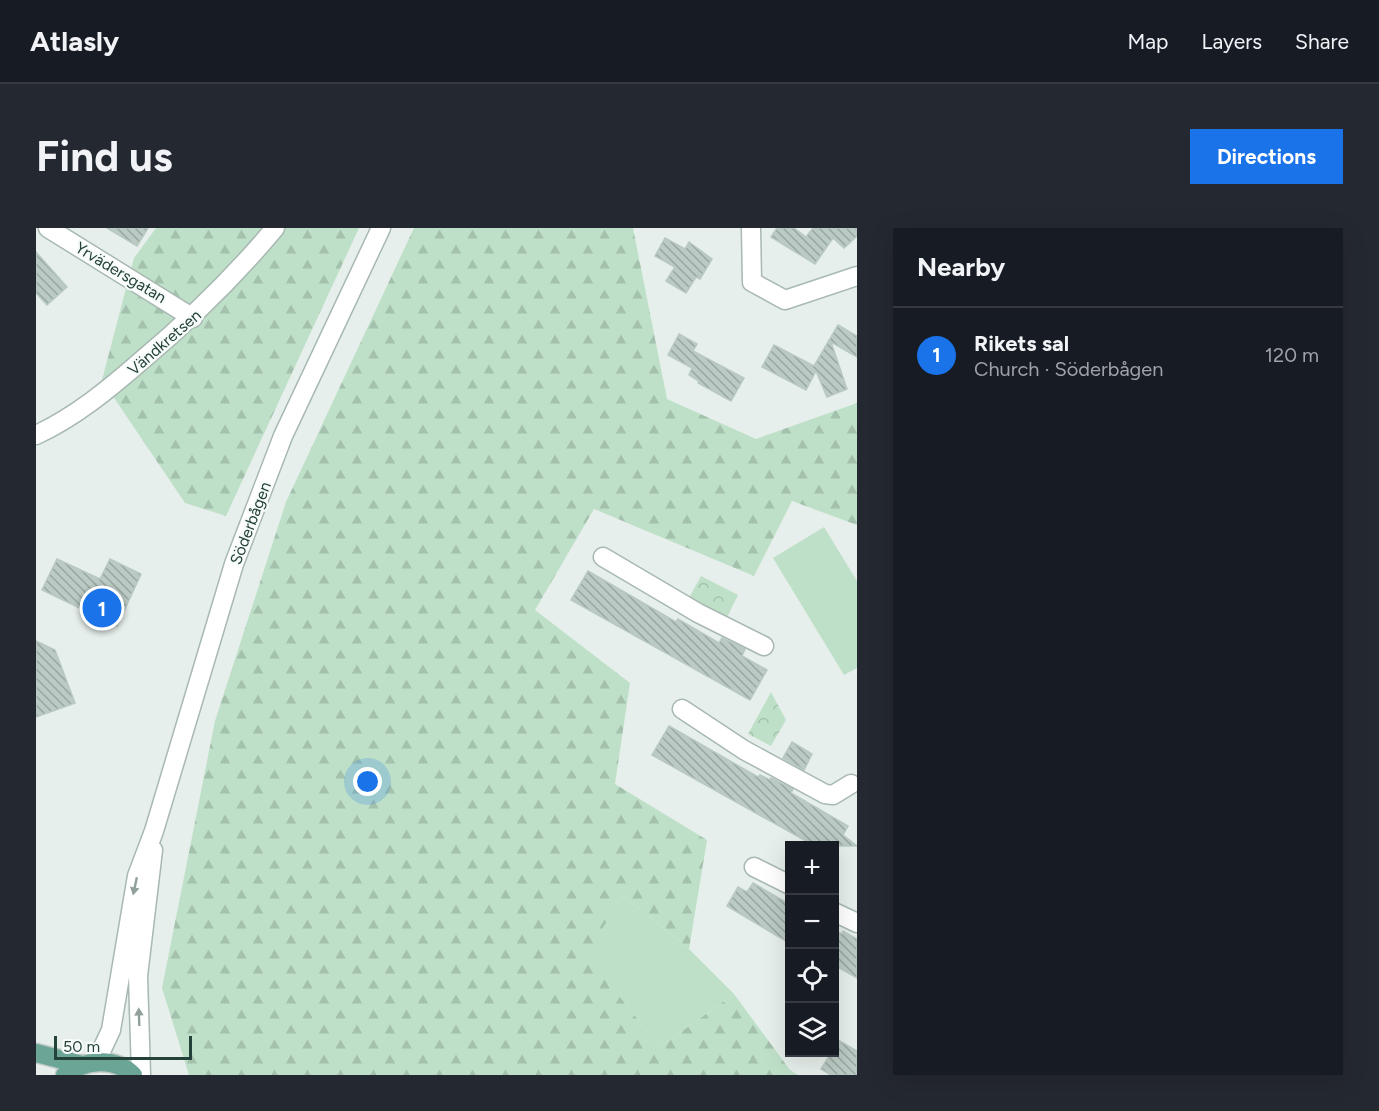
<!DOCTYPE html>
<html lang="en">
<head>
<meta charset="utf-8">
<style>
	body { margin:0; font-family:Figtree,sans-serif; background:#242831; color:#f1f3f6 }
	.controls { position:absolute; right:18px; bottom:18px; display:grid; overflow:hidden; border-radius:0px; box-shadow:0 6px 24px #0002 }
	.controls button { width:54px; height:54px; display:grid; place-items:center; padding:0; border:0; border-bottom:2px solid #363941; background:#171b24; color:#f1f3f6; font:30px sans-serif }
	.scale { position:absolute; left:18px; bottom:15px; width:138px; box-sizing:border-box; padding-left:6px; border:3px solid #24423a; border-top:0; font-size:16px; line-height:21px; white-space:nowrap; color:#24423a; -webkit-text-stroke:4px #f7fbf9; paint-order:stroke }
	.you { position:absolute; left:332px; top:554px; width:21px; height:21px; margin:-15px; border:4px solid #fff; border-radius:50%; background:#1a73e8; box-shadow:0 0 0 9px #1a73e833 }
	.badge { display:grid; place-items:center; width:39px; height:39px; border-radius:50%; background:#1a73e8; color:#fff; font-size:20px; font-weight:700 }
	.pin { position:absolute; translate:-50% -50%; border:3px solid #fff; box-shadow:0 2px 6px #0006 }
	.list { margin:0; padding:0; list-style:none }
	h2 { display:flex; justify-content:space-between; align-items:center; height:78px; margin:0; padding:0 24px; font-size:26px }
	h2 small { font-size:20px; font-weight:400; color:#9ea1a6 }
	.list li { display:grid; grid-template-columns:39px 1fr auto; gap:18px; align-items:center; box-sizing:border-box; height:96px; padding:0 24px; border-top:2px solid #363941 }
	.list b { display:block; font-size:22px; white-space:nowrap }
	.list p { margin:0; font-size:20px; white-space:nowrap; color:#9ea1a6 }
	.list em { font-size:20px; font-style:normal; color:#9ea1a6 }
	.icon { flex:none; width:33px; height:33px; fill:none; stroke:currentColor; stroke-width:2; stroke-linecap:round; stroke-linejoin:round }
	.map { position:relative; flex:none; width:821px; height:847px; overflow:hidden; border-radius:0px }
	header { display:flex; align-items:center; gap:36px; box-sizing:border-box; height:84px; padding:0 30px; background:#171b24; border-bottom:2px solid #363941 }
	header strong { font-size:28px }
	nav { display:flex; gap:33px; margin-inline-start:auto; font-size:21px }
	.intro { display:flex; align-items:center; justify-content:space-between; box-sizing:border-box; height:144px; padding:0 36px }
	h1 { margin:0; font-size:42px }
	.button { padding:15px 27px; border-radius:0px; background:#1a73e8; color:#fff; font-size:21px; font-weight:700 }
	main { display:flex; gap:36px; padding:0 36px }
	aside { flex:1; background:#171b24; border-radius:0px; box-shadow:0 6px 24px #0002 }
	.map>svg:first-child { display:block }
	.grass { fill:#bfe0c8 }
	.forest { fill:url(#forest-firs) }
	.park { fill:url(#park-crowns) }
	.building { fill:url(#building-back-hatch); stroke:#b8c9c2; stroke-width:1.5 }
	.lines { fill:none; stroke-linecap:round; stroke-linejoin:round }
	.minor-casing { stroke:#a8b8b2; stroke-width:21 }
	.major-casing { stroke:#c2cac8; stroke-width:21 }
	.minor { stroke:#fff; stroke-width:18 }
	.major { stroke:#6aa596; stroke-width:18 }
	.oneway { fill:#92a09c }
	.labels { text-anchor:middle; stroke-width:4.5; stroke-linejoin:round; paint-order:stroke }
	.street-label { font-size:16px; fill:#24423a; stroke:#f7fbf9 }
</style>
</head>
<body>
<header>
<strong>Atlasly</strong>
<nav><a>Map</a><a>Layers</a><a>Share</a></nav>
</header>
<div class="intro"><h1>Find us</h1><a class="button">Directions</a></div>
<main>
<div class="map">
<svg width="821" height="847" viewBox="0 0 821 847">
	<defs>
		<pattern id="forest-firs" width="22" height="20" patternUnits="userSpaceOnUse" patternTransform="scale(1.5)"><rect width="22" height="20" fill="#bfe0c8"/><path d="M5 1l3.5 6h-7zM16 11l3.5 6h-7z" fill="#a4c1ad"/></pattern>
		<pattern id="park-crowns" width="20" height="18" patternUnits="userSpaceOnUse" patternTransform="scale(1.5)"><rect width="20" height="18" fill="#bfe0c8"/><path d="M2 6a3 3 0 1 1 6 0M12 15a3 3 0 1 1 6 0" fill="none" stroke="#a4c1ad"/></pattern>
		<pattern id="building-back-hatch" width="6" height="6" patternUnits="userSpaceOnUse" patternTransform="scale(1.5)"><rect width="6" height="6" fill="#bbcac4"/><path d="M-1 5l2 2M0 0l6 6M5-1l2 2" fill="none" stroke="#98a6a0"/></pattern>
	</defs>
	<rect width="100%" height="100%" fill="#e6efeb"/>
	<g class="grass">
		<path d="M788 299 821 353V440L808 447 737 330Z"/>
		<path d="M587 667 653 721 698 766 624 819 549 727Z"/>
	</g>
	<g class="forest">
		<path d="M120 0H323L190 288 149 275 66 152 98 30Z"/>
		<path d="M378 0H597L631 171 720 211 821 175V297L756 273 718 348 558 281 499 382 594 455 579 556 671 612 653 721 587 667 550 727 624 819 698 766 754 842 762 847H153L126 760 179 493 250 274Z"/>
	</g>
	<g class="park">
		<path d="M665 348 702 367 691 389 653 370Z"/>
		<path d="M735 464 750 492 735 518 712 506Z"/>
	</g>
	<g class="building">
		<path d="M71 0H112L101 18Z"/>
		<path d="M741 0H758L770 9 777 0H821V8L808 20 797 10 779 36 735 9Z"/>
		<path d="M629 10 649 21 653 14 676 31 664 51 660 49 650 65 630 53 639 39 619 28Z"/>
		<path d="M0 24 31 59 11 77 0 65Z"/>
		<path d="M802 97 821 108V129L795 114 811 161 791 169 780 143 770 162 726 139 738 117 778 138Z"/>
		<path d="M643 106 661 116 657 123 708 150 695 173 662 155 663 153 653 147 656 140 632 127Z"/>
		<path d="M21 331 64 351 74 331 105 346 81 398 6 362Z"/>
		<path d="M552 343 640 394 642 391 683 415 686 410 709 421 706 428 731 442 714 472 535 372Z"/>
		<path d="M0 413 19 422 39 475 0 489Z"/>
		<path d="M633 498 722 549 724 547 734 552 735 550 757 561 755 565 812 598 807 607 821 618H779L616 527Z"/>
		<path d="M756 514 776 526 768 542 747 530Z"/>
		<path d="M717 655 753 676V715L691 678 702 659 711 664Z"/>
		<path d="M798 702 806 706 807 703 821 711V750L798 737Z"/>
		<path d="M802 812 821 823V847H795L785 841 795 825H798Z"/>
	</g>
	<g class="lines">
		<defs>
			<g id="minor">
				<path d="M12 0 157 90"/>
				<path d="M715 0 716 54 749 72 821 48"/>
				<path d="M0 207C39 189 73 161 105 133 154 92 198 49 239 0"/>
				<path d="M567 329 662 385 728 418"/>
				<path d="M646 481 708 522 789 566 797 567 815 556"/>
				<path d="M718 639 754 657"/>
				<path d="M798 684 821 695"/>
				<path d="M60 834 75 802 101 648 118 603 198 336 247 208 345 0"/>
				<path d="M105 847 102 748 117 622"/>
			</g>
			<g id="major">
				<path d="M0 825 46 837"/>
				<path d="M29 847C48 832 78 828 97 847"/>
			</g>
		</defs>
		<use href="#minor" class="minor-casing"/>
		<use href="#major" class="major-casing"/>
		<use href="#minor" class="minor"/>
		<use href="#major" class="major"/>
	</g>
	<defs><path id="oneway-solid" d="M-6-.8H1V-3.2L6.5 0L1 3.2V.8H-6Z" transform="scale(1.5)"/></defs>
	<g class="oneway">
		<use href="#oneway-solid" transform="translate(99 658) rotate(102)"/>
		<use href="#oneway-solid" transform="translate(103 789) rotate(-92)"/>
	</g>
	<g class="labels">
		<g class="street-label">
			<text transform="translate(85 44) rotate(31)" y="6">Yrvädersgatan</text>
			<text transform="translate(128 114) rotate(-41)" y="6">Vändkretsen</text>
			<text transform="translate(214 295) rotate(-69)" y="6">Söderbågen</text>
		</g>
	</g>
</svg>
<div class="controls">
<button>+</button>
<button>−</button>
<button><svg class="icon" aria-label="locate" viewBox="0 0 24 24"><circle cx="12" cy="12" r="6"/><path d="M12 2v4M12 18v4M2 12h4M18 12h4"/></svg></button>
<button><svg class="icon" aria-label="layers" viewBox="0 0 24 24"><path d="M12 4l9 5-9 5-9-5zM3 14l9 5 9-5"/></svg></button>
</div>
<div class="scale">50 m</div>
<div class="you"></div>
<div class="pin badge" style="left:66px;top:380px">1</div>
</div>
<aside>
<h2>Nearby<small></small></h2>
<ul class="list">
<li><span class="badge">1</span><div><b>Rikets sal</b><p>Church · Söderbågen</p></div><em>120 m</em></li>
</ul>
</aside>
</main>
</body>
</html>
